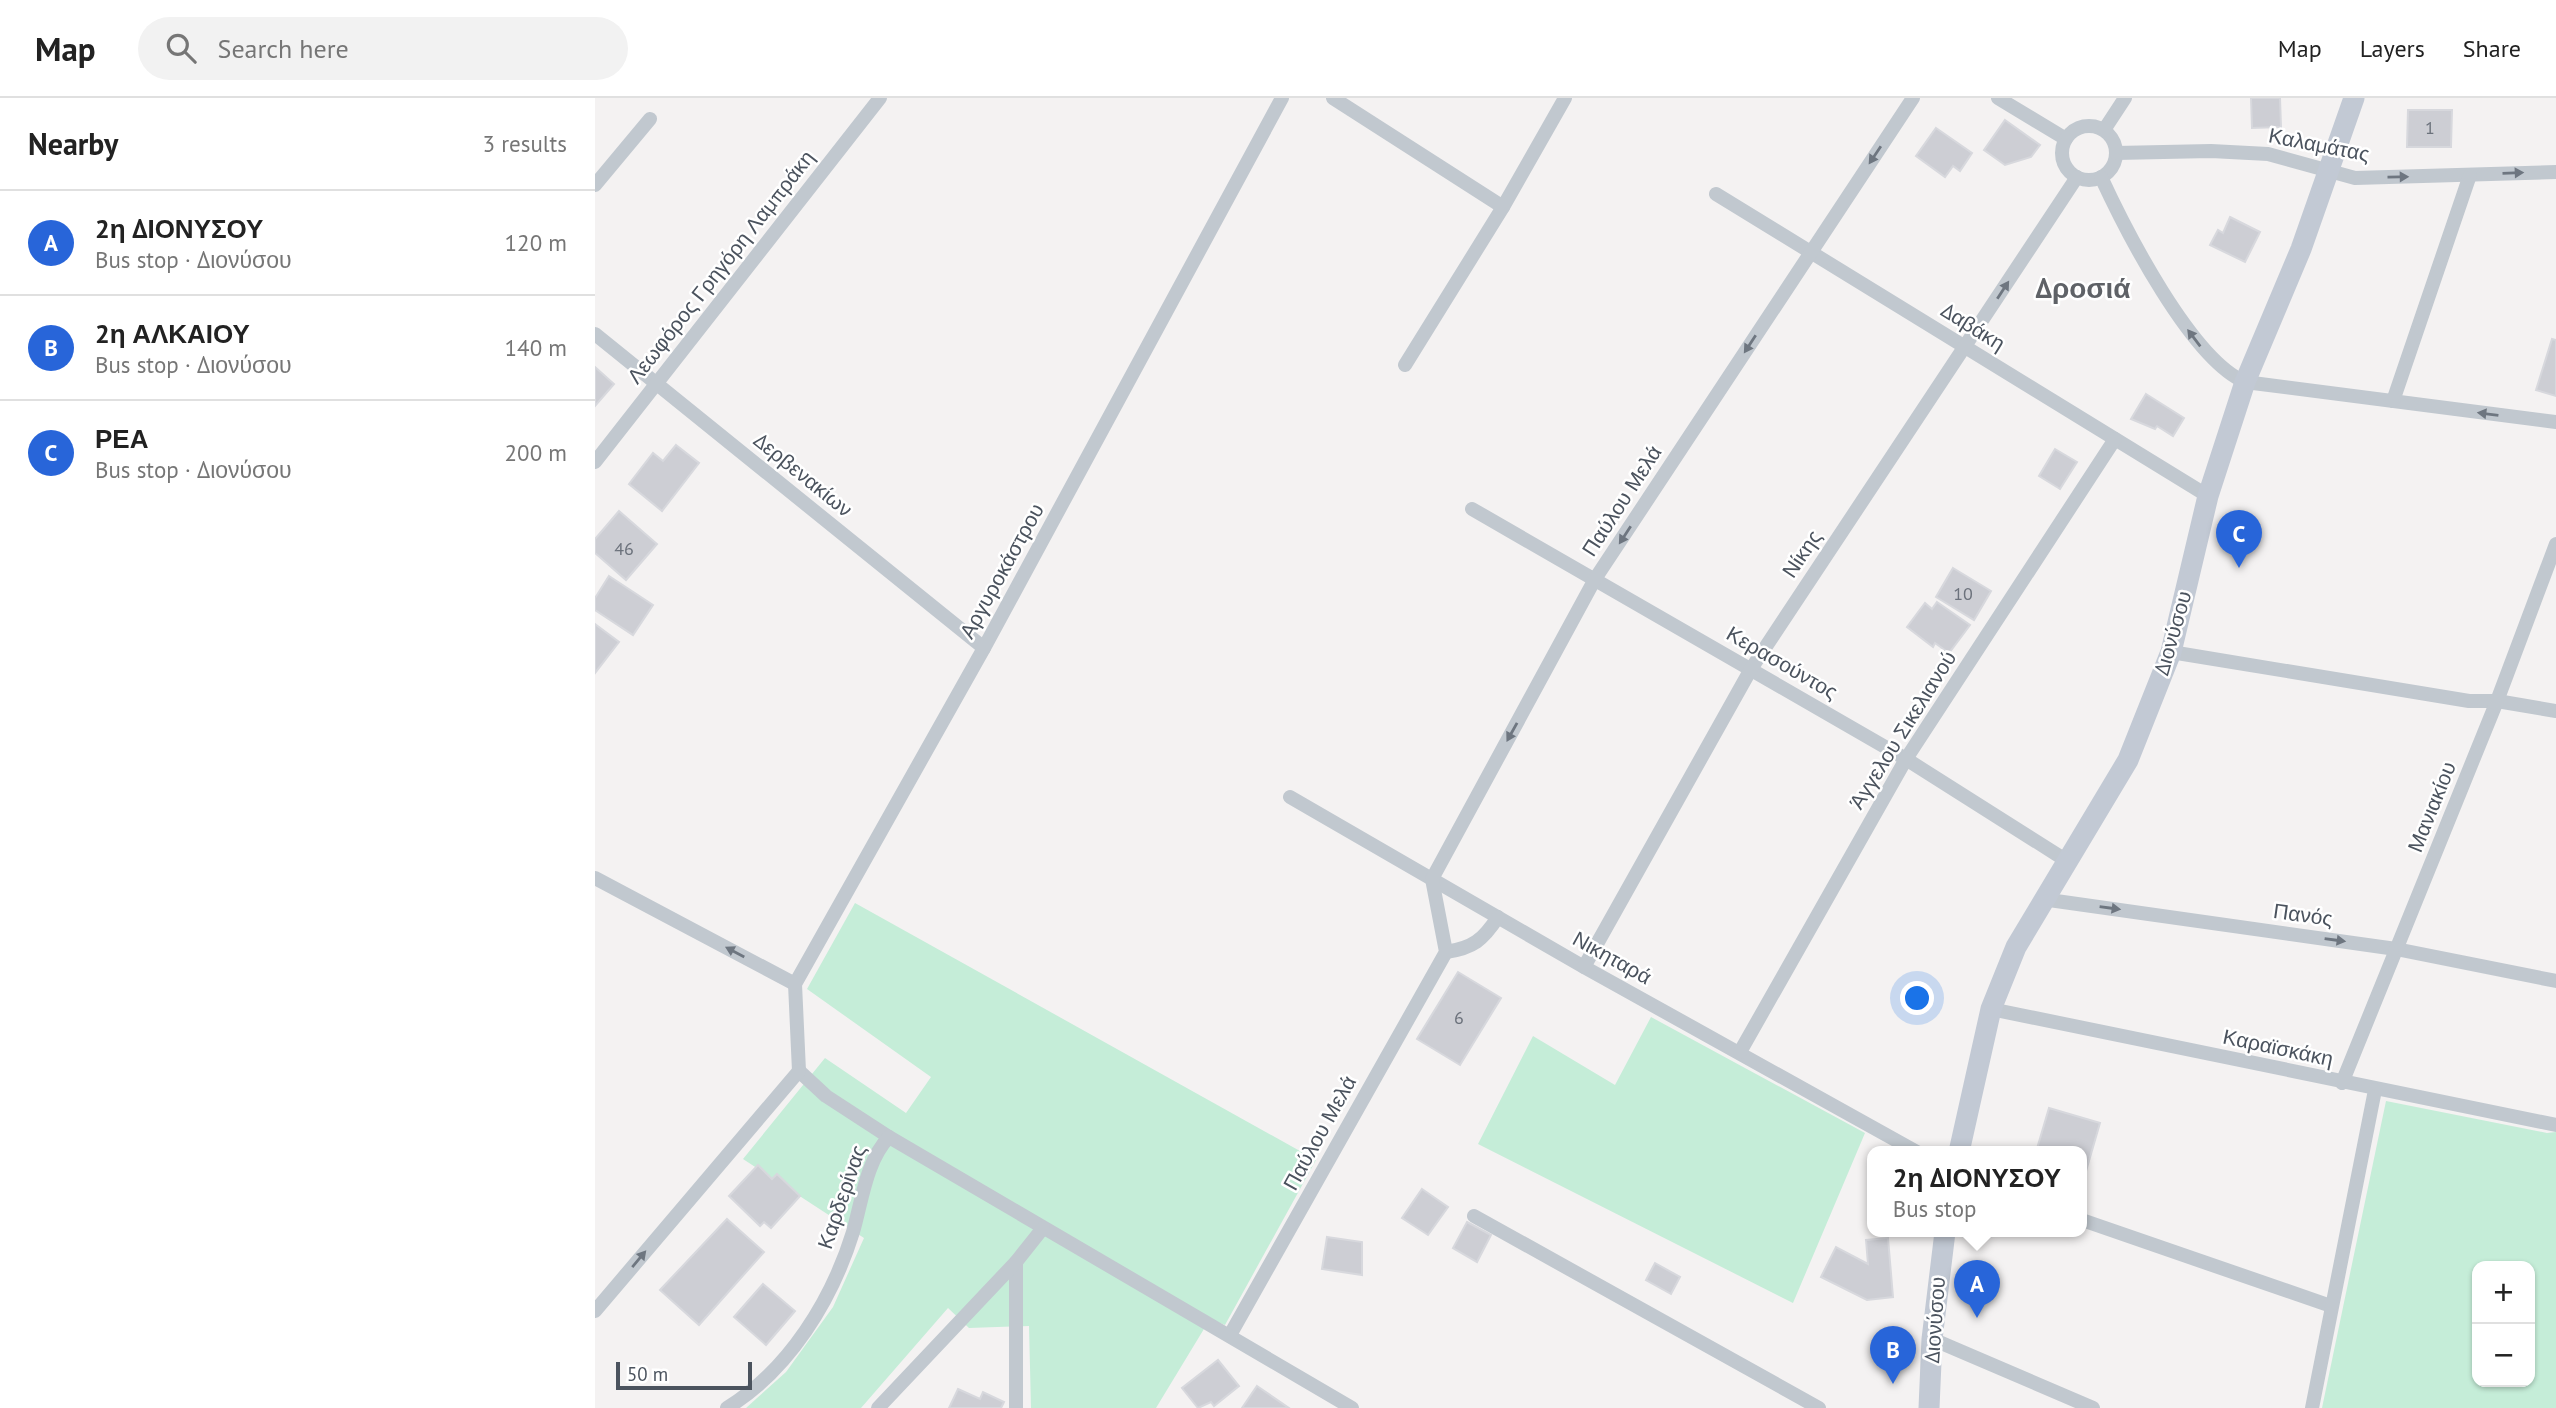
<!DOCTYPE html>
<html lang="en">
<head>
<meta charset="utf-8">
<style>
	body { margin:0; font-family:"PT Sans",sans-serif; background:#f2f2f2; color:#222 }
	.controls { position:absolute; right:21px; bottom:21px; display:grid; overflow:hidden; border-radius:14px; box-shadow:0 2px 5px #0004 }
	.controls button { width:63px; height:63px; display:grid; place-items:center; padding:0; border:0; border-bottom:2px solid #e0e0e0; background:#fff; color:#222; font:35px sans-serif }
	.scale { position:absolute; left:21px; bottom:18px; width:136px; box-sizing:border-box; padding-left:7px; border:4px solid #4b535e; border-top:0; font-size:19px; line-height:24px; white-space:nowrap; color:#4b535e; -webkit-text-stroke:5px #fff; paint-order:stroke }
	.you { position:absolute; left:1323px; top:901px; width:24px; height:24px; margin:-18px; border:5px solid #fff; border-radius:50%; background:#1a73e8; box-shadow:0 0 0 10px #1a73e833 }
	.badge { display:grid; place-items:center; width:46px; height:46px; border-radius:50%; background:#2865d9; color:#fff; font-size:23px; font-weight:700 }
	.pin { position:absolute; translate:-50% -58px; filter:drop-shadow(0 2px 4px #0008) }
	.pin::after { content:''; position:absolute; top:37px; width:24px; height:21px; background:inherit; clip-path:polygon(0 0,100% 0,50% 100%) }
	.popup { position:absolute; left:1272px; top:1048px; width:220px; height:91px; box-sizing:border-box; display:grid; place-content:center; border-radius:14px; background:#fff; filter:drop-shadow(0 2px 5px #0005); font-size:23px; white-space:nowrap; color:#767676 }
	.popup b { font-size:26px; color:#222 }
	.popup::after { content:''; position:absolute; left:50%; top:100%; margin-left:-14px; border:14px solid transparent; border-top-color:#fff }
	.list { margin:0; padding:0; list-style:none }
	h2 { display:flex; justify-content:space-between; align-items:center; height:91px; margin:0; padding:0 28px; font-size:30px }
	h2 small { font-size:23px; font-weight:400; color:#767676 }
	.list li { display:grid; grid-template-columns:46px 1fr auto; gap:21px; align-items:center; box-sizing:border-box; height:105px; padding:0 28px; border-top:2px solid #e0e0e0 }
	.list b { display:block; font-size:26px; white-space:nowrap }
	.list p { margin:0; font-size:23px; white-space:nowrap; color:#767676 }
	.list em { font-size:23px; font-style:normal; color:#767676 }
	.icon { flex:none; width:38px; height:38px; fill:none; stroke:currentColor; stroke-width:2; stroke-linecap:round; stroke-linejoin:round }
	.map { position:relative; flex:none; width:1961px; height:1310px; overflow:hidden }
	header { display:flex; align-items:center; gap:42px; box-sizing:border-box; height:98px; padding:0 35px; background:#fff; border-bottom:2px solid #e0e0e0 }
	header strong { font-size:33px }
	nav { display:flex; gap:38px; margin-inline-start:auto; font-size:24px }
	.search { width:490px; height:63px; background:#f2f2f2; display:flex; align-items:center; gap:18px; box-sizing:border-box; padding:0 24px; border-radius:38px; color:#767676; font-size:26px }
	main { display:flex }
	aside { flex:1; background:#fff }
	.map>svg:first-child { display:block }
	.green { fill:#c5edd8; fill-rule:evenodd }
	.building { fill:#cdced4; stroke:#d7d8dd; stroke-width:2 }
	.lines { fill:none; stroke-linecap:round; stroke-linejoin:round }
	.minor { stroke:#c1c8cf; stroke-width:14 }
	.secondary { stroke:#c2c9d4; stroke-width:21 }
	.oneway { fill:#6e7680 }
	.labels { text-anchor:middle; stroke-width:5; stroke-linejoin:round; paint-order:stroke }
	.number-label { font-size:18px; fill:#6c727c }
	.street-label { font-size:21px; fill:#4b535e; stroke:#fff }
	.district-label { font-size:28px; font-weight:bold; fill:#5f6267; stroke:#fff }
</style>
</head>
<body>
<header>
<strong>Map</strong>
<div class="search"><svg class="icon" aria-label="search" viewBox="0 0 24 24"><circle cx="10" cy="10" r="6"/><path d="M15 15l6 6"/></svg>Search here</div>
<nav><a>Map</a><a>Layers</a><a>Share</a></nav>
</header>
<main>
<aside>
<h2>Nearby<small>3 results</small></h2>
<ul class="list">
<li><span class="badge">A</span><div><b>2η ΔΙΟΝΥΣΟΥ</b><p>Bus stop · Διονύσου</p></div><em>120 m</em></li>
<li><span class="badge">B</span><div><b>2η ΑΛΚΑΙΟΥ</b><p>Bus stop · Διονύσου</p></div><em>140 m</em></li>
<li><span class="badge">C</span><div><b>ΡΕΑ</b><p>Bus stop · Διονύσου</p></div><em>200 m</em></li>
</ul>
</aside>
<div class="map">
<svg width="1961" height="1310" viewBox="0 0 1961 1310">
	<rect width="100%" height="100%" fill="#f4f2f2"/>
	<g class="green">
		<path d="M260 805 721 1062 630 1227 615 1221 561 1310H436L434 1228 374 1230 353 1210 266 1310H151L191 1274 238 1209 269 1140 148 1061 230 960 311 1015 336 979 212 891Z"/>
		<path d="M1056 919 1270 1035 1198 1205 883 1046 938 938 1020 987Z"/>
		<path d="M1791 1003 1952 1035 1961 1034V1310H1727ZM1935 1168V1284H1882V1168Z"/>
	</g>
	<g class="building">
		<path d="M1656 0H1685L1686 29 1657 30Z"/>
		<path d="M1813 12H1857L1856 49H1812Z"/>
		<path d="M1410 22 1445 47 1436 59 1410 67 1389 52Z"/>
		<path d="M1341 30 1377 55 1365 73 1358 68 1350 79 1321 58Z"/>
		<path d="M1635 119 1665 134 1650 164 1615 147 1623 132 1628 135Z"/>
		<path d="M1957 241 1961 242V298L1941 292Z"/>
		<path d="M0 269 19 286 0 308Z"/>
		<path d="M1551 296 1589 320 1578 338 1562 328 1560 331 1536 321Z"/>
		<path d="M81 347 104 365 67 413 34 386 58 355 68 363Z"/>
		<path d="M1460 351 1482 364 1465 391 1444 378Z"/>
		<path d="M24 413 62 446 31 482 0 455V441Z"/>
		<path d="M1358 470 1396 493 1379 522 1341 499Z"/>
		<path d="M14 478 58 507 38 537 0 512V500Z"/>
		<path d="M1342 504 1375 527 1354 555 1340 545 1338 549 1312 529 1330 505 1337 511Z"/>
		<path d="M0 526 24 544 0 575Z"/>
		<path d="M863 874 906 900 865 967 822 941Z"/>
		<path d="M1454 1010 1505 1025 1487 1087V1054H1441Z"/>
		<path d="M163 1067 177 1081 182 1076 205 1098 176 1130 169 1124 165 1128 134 1098Z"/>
		<path d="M827 1091 853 1109 833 1137 807 1120Z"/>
		<path d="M132 1121 169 1154 104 1227 65 1192Z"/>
		<path d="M872 1124 896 1137 882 1164 858 1150Z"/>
		<path d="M732 1139 767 1144V1177L727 1171Z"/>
		<path d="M1293 1140 1298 1199 1272 1202 1226 1179 1241 1149 1273 1166 1271 1142Z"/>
		<path d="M1060 1165 1085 1179 1076 1196 1051 1182Z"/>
		<path d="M168 1186 200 1213 171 1247 139 1219Z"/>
		<path d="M623 1262 644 1288 619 1308 616 1304 603 1310 587 1290Z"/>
		<path d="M662 1288 694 1310H647Z"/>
		<path d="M363 1291 385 1301 388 1294 409 1304 406 1310H354Z"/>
	</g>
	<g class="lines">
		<g class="minor">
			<path d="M738 0 908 109"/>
			<path d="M1403 0 1471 41"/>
			<circle cx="1494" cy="55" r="27"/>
			<path d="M1509 32 1530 0"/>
			<path d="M1521 55 1616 53 1673 56 1760 80 1961 74"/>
			<path d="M1506 79C1531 133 1596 261 1650 284L1961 324"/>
			<path d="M0 87 55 21"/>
			<path d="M1121 96 1613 398"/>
			<path d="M0 236 389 550"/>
			<path d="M810 267 908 109 970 0"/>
			<path d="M1798 303 1875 77"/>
			<path d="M0 364 285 0"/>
			<path d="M877 411 1311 661 1472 763"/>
			<path d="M1576 554 1874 603H1902L1961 613"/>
			<path d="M695 699 989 869 1322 1054"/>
			<path d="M0 780 200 886"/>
			<path d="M1447 801 1801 851 1961 883"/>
			<path d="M851 854C878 850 888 842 903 819"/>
			<path d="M989 869 1156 571 1482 79"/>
			<path d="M1396 911 1961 1027"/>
			<path d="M1145 954 1311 661 1520 341"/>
			<path d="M204 973 200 886 389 550 687 0"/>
			<path d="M204 973 231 998 294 1039"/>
			<path d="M1747 985 1902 603 1961 446"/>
			<path d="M879 1118 1224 1310"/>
			<path d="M1487 1122 1736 1208"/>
			<path d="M421 1164V1310"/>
			<path d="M0 1213 204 973"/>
			<path d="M635 1237 851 854 837 781 1000 481 1318 0"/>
			<path d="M1337 1241 1498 1310"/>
			<path d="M132 1310C194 1272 237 1202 258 1134 267 1103 271 1063 294 1039L757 1310"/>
			<path d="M283 1310 421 1164 448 1130"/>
			<path d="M1717 1310 1780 992"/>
		</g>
		<g class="secondary">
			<path d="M1364 1054 1396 911 1421 849 1533 662 1576 554 1613 398 1650 284 1706 151 1759 0"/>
			<path d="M1334 1310 1337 1241 1350 1134"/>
		</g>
	</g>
	<defs><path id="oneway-solid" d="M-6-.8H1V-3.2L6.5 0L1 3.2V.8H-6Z" transform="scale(1.75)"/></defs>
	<g class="oneway">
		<use href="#oneway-solid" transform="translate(1280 57) rotate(124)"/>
		<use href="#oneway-solid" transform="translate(1918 75) rotate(-2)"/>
		<use href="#oneway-solid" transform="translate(1803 79) rotate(-1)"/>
		<use href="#oneway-solid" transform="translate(1408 192) rotate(-57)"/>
		<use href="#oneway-solid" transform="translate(1599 240) rotate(-127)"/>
		<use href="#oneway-solid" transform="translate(1155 246) rotate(123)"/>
		<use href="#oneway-solid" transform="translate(1893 316) rotate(-173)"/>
		<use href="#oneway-solid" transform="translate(1030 437) rotate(123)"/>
		<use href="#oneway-solid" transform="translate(917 634) rotate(119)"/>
		<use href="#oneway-solid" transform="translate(1515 810) rotate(8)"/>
		<use href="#oneway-solid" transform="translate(1740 842) rotate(8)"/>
		<use href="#oneway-solid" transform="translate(140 854) rotate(-152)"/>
		<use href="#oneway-solid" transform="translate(44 1161) rotate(-50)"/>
	</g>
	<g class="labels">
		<g class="number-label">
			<text x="1835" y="36">1</text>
			<text x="29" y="457">46</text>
			<text x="1368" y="502">10</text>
			<text x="864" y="926">6</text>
		</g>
		<g class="street-label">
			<text transform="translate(1724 47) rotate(11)" y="7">Καλαμάτας</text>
			<text transform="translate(126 169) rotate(-52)" y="7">Λεωφόρος Γρηγόρη Λαμπράκη</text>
			<text transform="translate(1378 229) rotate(32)" y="7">Δαβάκη</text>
			<text transform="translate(208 377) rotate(39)" y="7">Δερβενακίων</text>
			<text transform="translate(1027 403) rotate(-57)" y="7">Παύλου Μελά</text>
			<text transform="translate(1207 456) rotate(-56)" y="7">Νίκης</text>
			<text transform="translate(407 473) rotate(-61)" y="7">Αργυροκάστρου</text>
			<text transform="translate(1578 535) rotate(-74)" y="7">Διονύσου</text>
			<text transform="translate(1187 565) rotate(30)" y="7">Κερασούντος</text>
			<text transform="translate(1308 632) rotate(-58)" y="7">Άγγελου Σικελιανού</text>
			<text transform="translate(1837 709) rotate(-68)" y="7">Μανιακίου</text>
			<text transform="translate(1708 817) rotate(8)" y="7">Πανός</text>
			<text transform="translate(1017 860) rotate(29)" y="7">Νικηταρά</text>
			<text transform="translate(1683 950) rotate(12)" y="7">Καραϊσκάκη</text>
			<text transform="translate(725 1035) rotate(-61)" y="7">Παύλου Μελά</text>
			<text transform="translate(247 1099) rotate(-71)" y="7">Καρδερίνας</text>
			<text transform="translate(1340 1222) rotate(-86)" y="7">Διονύσου</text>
		</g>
		<g class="district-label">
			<text x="1488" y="200">Δροσιά</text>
		</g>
	</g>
</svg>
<div class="controls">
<button>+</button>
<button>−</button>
</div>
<div class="scale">50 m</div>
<div class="you"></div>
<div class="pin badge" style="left:1382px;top:1220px">A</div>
<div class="popup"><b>2η ΔΙΟΝΥΣΟΥ</b>Bus stop</div>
<div class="pin badge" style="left:1298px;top:1286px">B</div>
<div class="pin badge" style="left:1644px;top:470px">C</div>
</div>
</main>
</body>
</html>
